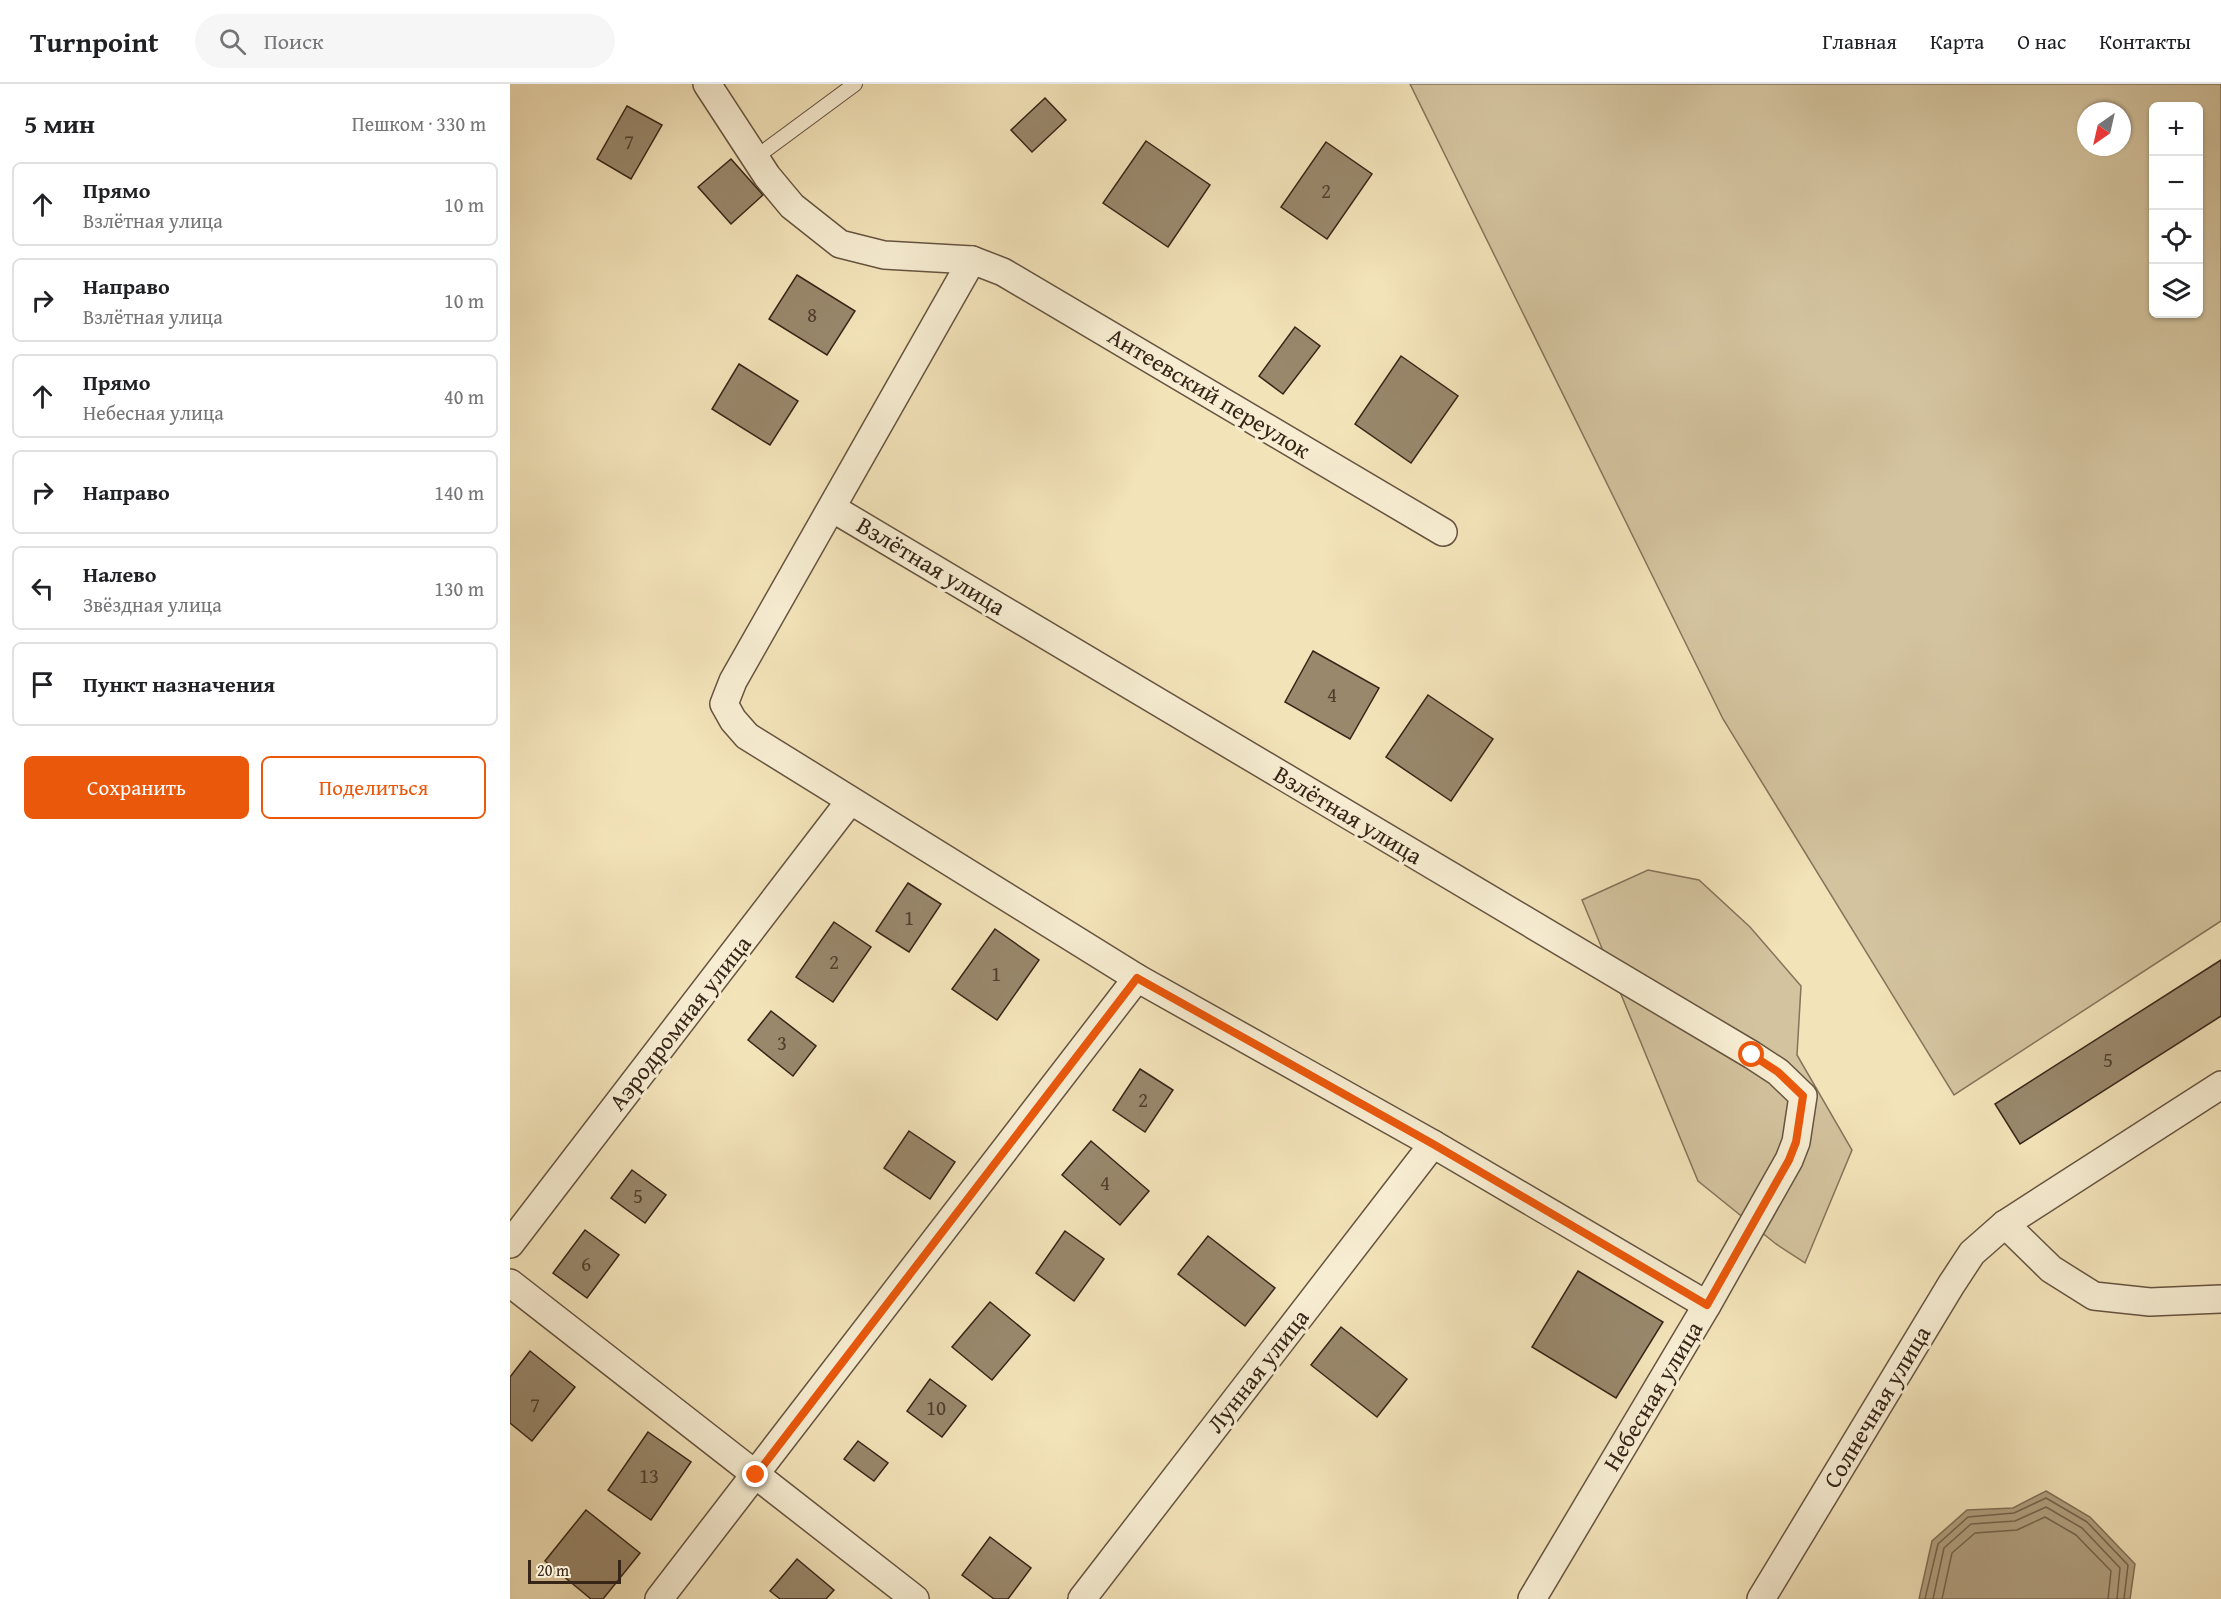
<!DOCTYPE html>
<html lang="ru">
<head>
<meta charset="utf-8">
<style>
	body { margin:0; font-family:"Gentium Book Plus",serif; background:#f6f6f6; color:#202124 }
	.controls { position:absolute; right:18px; top:18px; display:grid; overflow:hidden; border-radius:9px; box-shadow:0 2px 4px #0004 }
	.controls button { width:54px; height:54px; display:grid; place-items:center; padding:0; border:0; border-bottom:2px solid #e0e0e0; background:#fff; color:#202124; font:30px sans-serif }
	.compass { position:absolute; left:1567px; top:18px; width:54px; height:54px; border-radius:50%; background:#fff; box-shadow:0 2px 4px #0004; rotate:214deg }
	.scale { position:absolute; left:18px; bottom:15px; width:93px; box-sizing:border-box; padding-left:6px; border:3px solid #372518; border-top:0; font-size:16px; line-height:21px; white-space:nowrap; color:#372518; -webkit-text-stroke:4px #f7edd2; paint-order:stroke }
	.stop { position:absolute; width:18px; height:18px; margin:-14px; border:4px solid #ea580c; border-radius:50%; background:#fff }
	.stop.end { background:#ea580c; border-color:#fff; box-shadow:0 2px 6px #0008 }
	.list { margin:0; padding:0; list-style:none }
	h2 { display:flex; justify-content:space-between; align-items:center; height:78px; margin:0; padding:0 24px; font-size:26px }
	h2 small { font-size:20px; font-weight:400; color:#757577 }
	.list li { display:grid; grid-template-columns:39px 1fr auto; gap:18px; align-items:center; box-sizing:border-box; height:84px; margin:0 12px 12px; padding:0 12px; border:2px solid #e0e0e0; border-radius:9px }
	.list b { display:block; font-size:22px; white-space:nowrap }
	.list p { margin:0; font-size:20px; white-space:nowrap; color:#757577 }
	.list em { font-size:20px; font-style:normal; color:#757577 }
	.actions { display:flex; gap:12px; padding:18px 24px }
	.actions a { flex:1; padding:14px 0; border:2px solid #ea580c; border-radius:9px; text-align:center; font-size:21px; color:#ea580c }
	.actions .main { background:#ea580c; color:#fff }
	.icon { flex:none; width:33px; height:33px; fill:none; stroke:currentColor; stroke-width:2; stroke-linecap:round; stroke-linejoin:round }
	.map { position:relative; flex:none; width:1711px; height:1515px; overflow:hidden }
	header { display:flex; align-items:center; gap:36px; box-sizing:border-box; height:84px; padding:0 30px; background:#fff; border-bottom:2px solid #e0e0e0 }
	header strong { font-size:28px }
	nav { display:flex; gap:33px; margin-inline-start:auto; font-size:21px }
	.search { width:420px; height:54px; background:#f6f6f6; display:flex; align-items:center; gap:15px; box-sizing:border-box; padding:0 21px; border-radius:33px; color:#757577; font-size:22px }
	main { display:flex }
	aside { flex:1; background:#fff }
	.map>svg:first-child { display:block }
	.green { fill:#d3c39e; stroke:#85745b; stroke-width:1.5; fill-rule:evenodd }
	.water { fill:#b3a282; stroke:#817058; stroke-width:1.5 }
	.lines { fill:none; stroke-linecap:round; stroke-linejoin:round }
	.shore { stroke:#75644d; stroke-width:1.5 }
	.building { fill:#99886c; stroke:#372518; stroke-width:1.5 }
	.service-casing { stroke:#665440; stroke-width:16 }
	.minor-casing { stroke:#665440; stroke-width:30 }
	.service { stroke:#f7edd2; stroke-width:14 }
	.minor { stroke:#f7edd2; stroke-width:27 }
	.route { stroke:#ea580c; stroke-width:8 }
	.labels { text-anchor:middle; stroke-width:6; stroke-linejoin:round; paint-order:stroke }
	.number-label { font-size:21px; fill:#503e2d }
	.street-label { font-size:24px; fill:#372518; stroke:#f7edd2 }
</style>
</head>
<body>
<header>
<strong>Turnpoint</strong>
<div class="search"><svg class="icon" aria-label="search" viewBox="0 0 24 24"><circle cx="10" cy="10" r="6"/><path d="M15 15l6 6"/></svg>Поиск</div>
<nav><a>Главная</a><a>Карта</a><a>О нас</a><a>Контакты</a></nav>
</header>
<main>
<aside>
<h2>5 мин<small>Пешком · 330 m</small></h2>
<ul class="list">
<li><svg class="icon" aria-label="ahead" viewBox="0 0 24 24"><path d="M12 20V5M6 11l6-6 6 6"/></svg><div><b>Прямо</b><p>Взлётная улица</p></div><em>10 m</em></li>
<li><svg class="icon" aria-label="right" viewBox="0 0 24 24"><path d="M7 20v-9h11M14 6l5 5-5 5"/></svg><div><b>Направо</b><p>Взлётная улица</p></div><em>10 m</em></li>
<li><svg class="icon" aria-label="ahead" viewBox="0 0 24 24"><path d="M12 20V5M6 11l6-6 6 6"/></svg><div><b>Прямо</b><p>Небесная улица</p></div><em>40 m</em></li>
<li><svg class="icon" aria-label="right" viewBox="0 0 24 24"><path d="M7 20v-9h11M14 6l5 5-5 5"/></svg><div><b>Направо</b></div><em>140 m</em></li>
<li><svg class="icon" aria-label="left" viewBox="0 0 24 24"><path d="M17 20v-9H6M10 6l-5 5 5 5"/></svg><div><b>Налево</b><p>Звёздная улица</p></div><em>130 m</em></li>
<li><svg class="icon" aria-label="arrive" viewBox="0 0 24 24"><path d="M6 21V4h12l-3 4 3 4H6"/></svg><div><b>Пункт назначения</b></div></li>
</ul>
<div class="actions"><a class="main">Сохранить</a><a>Поделиться</a></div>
</aside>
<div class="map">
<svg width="1711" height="1515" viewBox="0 0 1711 1515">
	<rect width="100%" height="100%" fill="#f3e3b9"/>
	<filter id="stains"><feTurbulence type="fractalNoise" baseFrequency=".00333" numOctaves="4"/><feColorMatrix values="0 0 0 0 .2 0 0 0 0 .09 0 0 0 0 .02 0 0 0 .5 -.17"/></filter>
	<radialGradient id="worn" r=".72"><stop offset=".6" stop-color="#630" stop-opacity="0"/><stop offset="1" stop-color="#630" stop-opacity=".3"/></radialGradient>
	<g class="green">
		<path d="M900 0H1711V837L1444 1011 1213 635ZM1644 22H1688V230H1644ZM1576 27H1612V63H1576Z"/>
		<path d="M1138 786 1189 796 1240 843 1291 902 1287 971 1342 1066 1295 1179 1266 1160 1188 1097 1072 816Z"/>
	</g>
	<path class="water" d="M1536 1407 1580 1433 1625 1480 1620 1515H1409L1422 1457 1457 1426 1503 1424Z"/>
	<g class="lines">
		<g class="shore">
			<path d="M1415 1515 1428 1460 1458 1433 1504 1429 1536 1414 1577 1438 1618 1481 1614 1515"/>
			<path d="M1423 1515 1434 1464 1461 1440 1505 1437 1536 1423 1572 1444 1610 1484 1607 1515"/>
			<path d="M1432 1515 1442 1469 1465 1449 1507 1446 1535 1433 1566 1451 1601 1487 1598 1515"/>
		</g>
	</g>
	<g class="building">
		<path d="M535 14 556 36 522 68 501 46Z"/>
		<path d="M117 22 152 41 121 95 87 75Z"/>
		<path d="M636 57 700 101 658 163 593 119Z"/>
		<path d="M816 58 862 90 817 155 771 123Z"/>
		<path d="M221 75 253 111 221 140 188 103Z"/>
		<path d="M287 191 345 227 317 271 259 235Z"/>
		<path d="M785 243 810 262 773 310 749 292Z"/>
		<path d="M891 272 948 312 901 379 845 340Z"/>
		<path d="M229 280 288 317 260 361 202 325Z"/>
		<path d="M803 567 869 604 840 655 775 618Z"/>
		<path d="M918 611 983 655 941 717 876 673Z"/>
		<path d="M398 799 431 820 399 868 366 847Z"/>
		<path d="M324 838 361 863 323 918 286 893Z"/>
		<path d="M485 845 529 876 487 936 442 905Z"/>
		<path d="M1711 876V932L1510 1060 1485 1020Z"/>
		<path d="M261 927 306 962 283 992 238 956Z"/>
		<path d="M630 985 663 1006 635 1048 603 1026Z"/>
		<path d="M399 1047 445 1078 420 1115 374 1084Z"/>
		<path d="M581 1057 639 1107 610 1141 552 1091Z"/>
		<path d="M122 1086 156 1111 135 1139 101 1114Z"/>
		<path d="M75 1146 109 1171 77 1214 43 1189Z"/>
		<path d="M555 1147 594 1175 564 1217 526 1189Z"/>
		<path d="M698 1152 765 1204 735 1242 668 1190Z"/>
		<path d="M1068 1187 1153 1238 1106 1314 1022 1263Z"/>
		<path d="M480 1218 520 1251 482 1296 442 1263Z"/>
		<path d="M831 1243 897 1295 867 1333 801 1281Z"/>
		<path d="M20 1267 65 1303 22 1357 0 1339V1293Z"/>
		<path d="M420 1295 456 1322 432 1353 397 1327Z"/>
		<path d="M138 1348 181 1378 141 1436 98 1406Z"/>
		<path d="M348 1357 378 1379 364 1397 334 1375Z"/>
		<path d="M76 1426 130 1469 93 1515H81L35 1477Z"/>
		<path d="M480 1453 521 1484 498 1515H484L452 1491Z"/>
		<path d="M287 1475 324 1506 316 1515H270L260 1507Z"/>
	</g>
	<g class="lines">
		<defs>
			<path id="service" d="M245 74 345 0"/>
			<g id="minor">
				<path d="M197 0 257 92 282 122 330 160 374 171 462 176 493 188 933 448"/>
				<path d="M462 176 223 597 214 620 223 636 237 652 627 894 923 1060 1197 1221"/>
				<path d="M322 424 1242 971 1268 988 1293 1012 1286 1058 1279 1076 1197 1221 1022 1515"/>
				<path d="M1495 1140 1541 1185 1584 1212 1640 1218 1711 1215"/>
				<path d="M0 1160 340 717"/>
				<path d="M0 1199 405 1515"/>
				<path d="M149 1515 627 894"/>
				<path d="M572 1515 923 1060"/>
				<path d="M1251 1515 1441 1201 1462 1169 1495 1140 1711 1001"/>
			</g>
		</defs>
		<use href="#service" class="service-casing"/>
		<use href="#minor" class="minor-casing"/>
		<use href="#service" class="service"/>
		<use href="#minor" class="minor"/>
	</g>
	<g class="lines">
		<path class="route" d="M246 1391 627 894 923 1060 1197 1221 1279 1076 1286 1058 1293 1012 1268 988 1242 971"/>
	</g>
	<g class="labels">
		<g class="number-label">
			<text x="119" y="65">7</text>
			<text x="816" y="114">2</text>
			<text x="302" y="238">8</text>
			<text x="822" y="618">4</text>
			<text x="399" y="841">1</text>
			<text x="324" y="885">2</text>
			<text x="486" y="897">1</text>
			<text x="272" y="966">3</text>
			<text x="1598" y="983">5</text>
			<text x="633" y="1023">2</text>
			<text x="595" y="1106">4</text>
			<text x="128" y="1119">5</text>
			<text x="76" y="1187">6</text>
			<text x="25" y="1328">7</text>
			<text x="426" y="1331">10</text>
			<text x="139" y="1399">13</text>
		</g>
		<g class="street-label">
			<text transform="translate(699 309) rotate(31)" y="8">Антеевский переулок</text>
			<text transform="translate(421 482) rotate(31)" y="8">Взлётная улица</text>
			<text transform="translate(838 731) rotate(31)" y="8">Взлётная улица</text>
			<text transform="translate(170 939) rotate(-52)" y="8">Аэродромная улица</text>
			<text transform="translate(748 1287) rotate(-52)" y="8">Лунная улица</text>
			<text transform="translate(1143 1312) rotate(-59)" y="8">Небесная улица</text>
			<text transform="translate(1367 1323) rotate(-59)" y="8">Солнечная улица</text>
		</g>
	</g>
	<rect width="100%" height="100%" filter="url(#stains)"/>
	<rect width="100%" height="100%" fill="url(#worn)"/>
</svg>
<div class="controls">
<button>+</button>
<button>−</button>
<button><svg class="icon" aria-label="locate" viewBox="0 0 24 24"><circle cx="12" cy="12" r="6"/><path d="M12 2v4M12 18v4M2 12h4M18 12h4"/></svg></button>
<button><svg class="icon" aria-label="layers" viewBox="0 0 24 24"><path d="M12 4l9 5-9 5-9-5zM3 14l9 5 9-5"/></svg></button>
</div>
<svg class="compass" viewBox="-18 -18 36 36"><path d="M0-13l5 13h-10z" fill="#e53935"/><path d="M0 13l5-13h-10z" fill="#757577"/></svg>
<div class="scale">20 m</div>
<div class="stop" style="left:1242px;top:971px"></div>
<div class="stop end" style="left:246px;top:1391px"></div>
</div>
</main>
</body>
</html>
